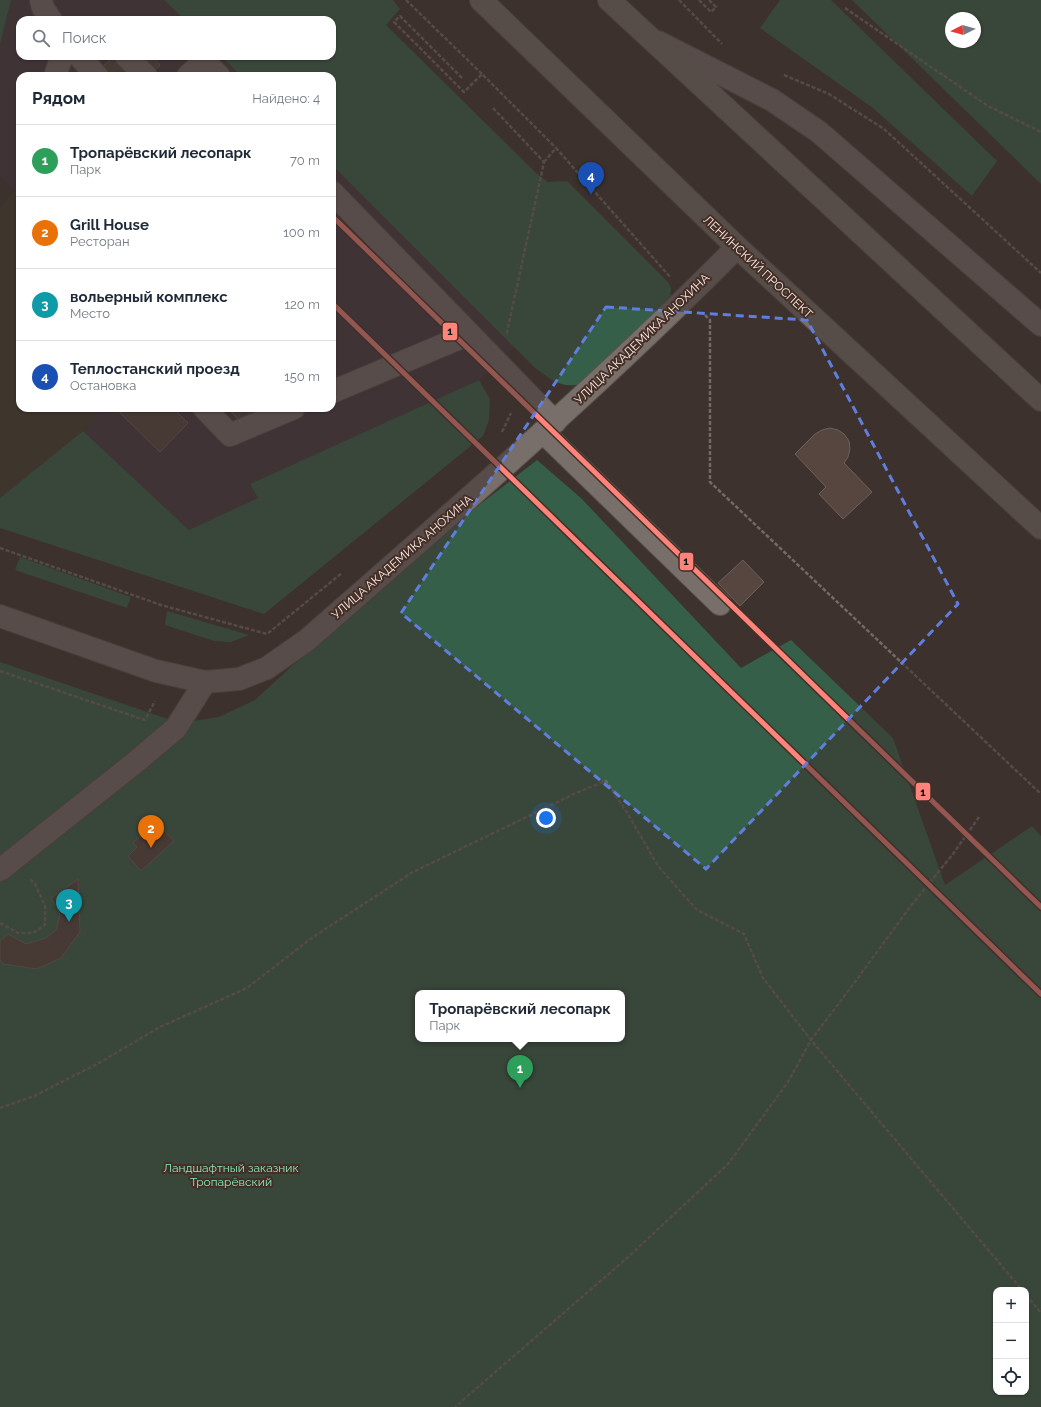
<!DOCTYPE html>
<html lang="ru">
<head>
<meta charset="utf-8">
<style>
	body { margin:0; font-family:Raleway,sans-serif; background:#f6f6f7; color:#1f2937 }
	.controls { position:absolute; right:12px; bottom:12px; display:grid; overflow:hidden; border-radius:8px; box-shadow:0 1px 3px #0004 }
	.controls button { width:36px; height:36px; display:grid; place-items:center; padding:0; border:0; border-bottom:1px solid #e0e1e3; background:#fff; color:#1f2937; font:20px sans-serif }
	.compass { position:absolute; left:945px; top:12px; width:36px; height:36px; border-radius:50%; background:#fff; box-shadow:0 1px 3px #0004; rotate:264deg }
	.you { position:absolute; left:546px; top:818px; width:14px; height:14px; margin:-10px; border:3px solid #fff; border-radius:50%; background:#1a73e8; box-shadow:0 0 0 6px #1a73e833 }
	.badge { display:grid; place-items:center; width:26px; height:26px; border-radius:50%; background:#0b8043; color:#fff; font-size:13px; font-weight:700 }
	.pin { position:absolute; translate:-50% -33px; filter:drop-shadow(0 1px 2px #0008) }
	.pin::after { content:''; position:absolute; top:21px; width:14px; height:12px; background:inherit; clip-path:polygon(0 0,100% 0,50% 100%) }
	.popup { position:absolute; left:415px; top:990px; width:210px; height:52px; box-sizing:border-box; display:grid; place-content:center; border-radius:8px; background:#fff; filter:drop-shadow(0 1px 3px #0005); font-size:13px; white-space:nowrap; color:#747a83 }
	.popup b { font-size:15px; color:#1f2937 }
	.popup::after { content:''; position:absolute; left:50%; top:100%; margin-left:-8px; border:8px solid transparent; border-top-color:#fff }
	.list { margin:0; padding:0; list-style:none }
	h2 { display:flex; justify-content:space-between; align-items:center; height:52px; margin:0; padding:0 16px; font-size:17px }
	h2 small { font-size:13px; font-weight:400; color:#747a83 }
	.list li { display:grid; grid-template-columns:26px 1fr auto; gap:12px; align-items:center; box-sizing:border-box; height:72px; padding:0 16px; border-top:1px solid #e0e1e3 }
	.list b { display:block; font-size:15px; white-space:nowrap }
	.list p { margin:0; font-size:13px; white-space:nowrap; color:#747a83 }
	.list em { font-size:13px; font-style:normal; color:#747a83 }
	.icon { flex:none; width:22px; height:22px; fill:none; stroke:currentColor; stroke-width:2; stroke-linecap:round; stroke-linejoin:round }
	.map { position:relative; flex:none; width:1041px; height:1407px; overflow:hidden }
	.search { position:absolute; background:#fff; box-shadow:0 1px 3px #0004; left:16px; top:16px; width:320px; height:44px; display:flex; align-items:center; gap:10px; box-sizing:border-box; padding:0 14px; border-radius:12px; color:#747a83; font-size:15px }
	.panel { position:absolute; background:#fff; box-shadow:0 1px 3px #0004; left:16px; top:72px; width:320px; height:340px; border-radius:12px }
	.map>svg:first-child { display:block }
	.commercial { fill:#443540 }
	.industrial { fill:#423a2a }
	.green { fill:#365f4a; fill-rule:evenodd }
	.building { fill:#56463f; stroke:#6b615d }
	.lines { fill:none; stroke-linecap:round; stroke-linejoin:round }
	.minor-casing { stroke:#5b514d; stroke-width:24 }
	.major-casing { stroke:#5b514d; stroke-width:24 }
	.path { stroke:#736966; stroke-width:2.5; stroke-dasharray:4 2; stroke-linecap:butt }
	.minor { stroke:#786e6a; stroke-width:22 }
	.major { stroke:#796f68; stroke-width:22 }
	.metro-1-casing { stroke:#442e26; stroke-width:8 }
	.metro-1 { stroke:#fe847b; stroke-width:5 }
	.marked { fill:none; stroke:#607edd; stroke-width:3; stroke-dasharray:8 5; stroke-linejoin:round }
	.labels { text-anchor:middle; stroke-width:4; stroke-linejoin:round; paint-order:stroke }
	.street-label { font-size:12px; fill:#fceee8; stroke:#442e26 }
	.park-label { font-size:12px; fill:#82e8b8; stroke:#442e26 }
	.line-badge { stroke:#442e26; stroke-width:1.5 }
	.pale-badge-label { font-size:11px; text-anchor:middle; font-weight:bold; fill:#111 }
</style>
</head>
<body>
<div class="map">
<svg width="1041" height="1407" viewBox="0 0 1041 1407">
	<rect width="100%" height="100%" fill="#3d322d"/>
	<g class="commercial">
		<path d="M11 0H164L185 20H20V56H221L241 76H20V196L0 176V44Z"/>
		<path d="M332 165 515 347 479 380 250 484 258 498 189 530 83 431 104 408H332Z"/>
	</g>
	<path class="industrial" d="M14 191 20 196V408H104L83 431 0 498V207Z"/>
	<g class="green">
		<path d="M0 0H11L0 44Z"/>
		<path d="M164 0H393L400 9 386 25 536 173 548 182 567 181 668 282 671 288 670 304 584 383C562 390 551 380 534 367L332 165V76H241L221 56H332V20H185Z"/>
		<path d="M780 0H831L997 161 972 196 873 108 760 28Z"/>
		<path d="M852 0H1041V184ZM951 18H975V42H951Z"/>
		<path d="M479 380 490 399 489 420 483 436 264 614 0 528V498L83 431 189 530 258 498 250 484Z"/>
		<path d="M537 460 582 499 741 668 791 640 893 738 945 885 1032 826 1041 836V1407H0V662L180 723 219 717 255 700 356 607 469 513ZM418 993H622V1039H418ZM996 1290H1026V1392H996Z"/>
		<path d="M20 557 131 597 127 608 15 570Z"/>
		<path d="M167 611 249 635 231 642 214 641 165 625Z"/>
	</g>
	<g class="building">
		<path d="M114 56H152L160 65 149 76H93Z"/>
		<path d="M119 408H173L188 423 160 452 117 410Z"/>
		<path d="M227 408H255L241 422Z"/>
		<path d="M830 428 838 430 844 434 849 441 850 449 848 457 844 463 872 492 843 519 819 494 826 487 795 454 815 434 822 430Z"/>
		<path d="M743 560 764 582 740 606 718 583Z"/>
		<path d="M156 822 174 841 141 871 128 856 137 847 133 843Z"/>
		<path d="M78 879 80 932 61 958 37 969 3 964 0 960V941L8 934 26 944 46 938 56 930 60 914 51 898Z"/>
	</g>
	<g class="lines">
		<defs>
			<g id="minor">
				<path d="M41 0 43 8 51 20"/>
				<path d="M658 42 772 100 819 132 1041 325"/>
				<path d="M79 56 97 76"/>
				<path d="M126 56 146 76"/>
				<path d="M55 76 62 56"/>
				<path d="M188 76 204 61 219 76"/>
				<path d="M332 192 555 422"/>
				<path d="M332 392 469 334"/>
				<path d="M204 408 230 435 294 408"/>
				<path d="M543 432 720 604"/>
				<path d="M0 616 156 671 205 682 239 679 267 668 307 640C453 512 600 386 737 247"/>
				<path d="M0 870 137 761 176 728 205 682"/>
			</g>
			<g id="major">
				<path d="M481 0 737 247 1041 528"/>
				<path d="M609 0 1041 400"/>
			</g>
		</defs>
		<use href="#minor" class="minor-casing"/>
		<use href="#major" class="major-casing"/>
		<g class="path">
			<path d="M406 0 482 74"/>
			<path d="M679 0 722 44"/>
			<path d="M699 0 711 12 716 7 709 0"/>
			<path d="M845 8 988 106 1041 132"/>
			<path d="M784 75 829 94 884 129 1041 273"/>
			<path d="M462 78 400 16 394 22 464 92 482 74 556 148"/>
			<path d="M493 108 544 162 507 332 508 336"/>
			<path d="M544 162 556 148 671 278"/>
			<path d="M705 315 710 320V482L1041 794"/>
			<path d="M502 432 511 413"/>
			<path d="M0 548 161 605 267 634 342 573"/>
			<path d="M0 671 145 720 155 701"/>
			<path d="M979 817 953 854 910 907 855 982 811 1040 1022 1290"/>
			<path d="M0 923 18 933H33L45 925V906L35 884 29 878"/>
			<path d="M0 1108 34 1096 97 1064 160 1027 247 988 313 937 413 872 576 793 606 781 628 814 658 866 697 910 744 934 763 978 811 1040 788 1082 728 1164 627 1258 455 1407"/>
			<path d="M1026 1295 1041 1313"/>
		</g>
		<use href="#minor" class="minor"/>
		<use href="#major" class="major"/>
		<defs>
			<g id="metro-1">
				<path d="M332 216 1041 907"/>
				<path d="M332 303 1041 994"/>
			</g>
		</defs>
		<use href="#metro-1" class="metro-1-casing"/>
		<use href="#metro-1" class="metro-1"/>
	</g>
	<path d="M0 0H1041V1407H0ZM606 307 807 320 958 604 706 869 401 613Z" fill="#3d322d" fill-opacity=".55" fill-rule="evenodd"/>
	<path class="marked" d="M606 307 807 320 958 604 706 869 401 613Z"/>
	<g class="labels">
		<g class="street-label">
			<text transform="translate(758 267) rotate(43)" y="4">ЛЕНИНСКИЙ ПРОСПЕКТ</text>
			<text transform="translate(642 339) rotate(-44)" y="4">УЛИЦА АКАДЕМИКА АНОХИНА</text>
			<text transform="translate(402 557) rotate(-41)" y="4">УЛИЦА АКАДЕМИКА АНОХИНА</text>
		</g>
		<g class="park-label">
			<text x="231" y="1172">Ландшафтный заказник<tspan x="231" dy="14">Тропарёвский</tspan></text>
		</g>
	</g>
	<g class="line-badge">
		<rect x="442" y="322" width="16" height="19" rx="4" fill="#fe847b"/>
		<rect x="679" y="552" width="15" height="19" rx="4" fill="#fe847b"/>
		<rect x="915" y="782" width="16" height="19" rx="4" fill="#fe847b"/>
	</g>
	<g class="pale-badge-label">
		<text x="450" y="335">1</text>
		<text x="686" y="565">1</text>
		<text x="923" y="796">1</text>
	</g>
</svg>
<div class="controls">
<button>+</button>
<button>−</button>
<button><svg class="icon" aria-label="locate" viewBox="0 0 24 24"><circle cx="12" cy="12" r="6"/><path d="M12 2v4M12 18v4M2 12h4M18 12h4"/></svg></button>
</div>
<svg class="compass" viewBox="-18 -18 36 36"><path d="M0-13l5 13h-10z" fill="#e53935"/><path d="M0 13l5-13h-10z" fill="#747a83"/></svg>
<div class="you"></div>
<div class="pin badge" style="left:520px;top:1088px;background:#2e9e5b">1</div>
<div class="popup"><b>Тропарёвский лесопарк</b>Парк</div>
<div class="pin badge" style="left:151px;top:848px;background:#e8710a">2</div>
<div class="pin badge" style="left:69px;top:922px;background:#0f9aa8">3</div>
<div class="pin badge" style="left:591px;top:195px;background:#1a4fb4">4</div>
<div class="search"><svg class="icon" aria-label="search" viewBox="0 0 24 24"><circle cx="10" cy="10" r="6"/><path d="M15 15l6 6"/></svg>Поиск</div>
<section class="panel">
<h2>Рядом<small>Найдено: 4</small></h2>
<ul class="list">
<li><span class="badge" style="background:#2e9e5b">1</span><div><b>Тропарёвский лесопарк</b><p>Парк</p></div><em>70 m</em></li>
<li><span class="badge" style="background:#e8710a">2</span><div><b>Grill House</b><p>Ресторан</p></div><em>100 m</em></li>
<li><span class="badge" style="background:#0f9aa8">3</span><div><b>вольерный комплекс</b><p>Место</p></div><em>120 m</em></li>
<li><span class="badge" style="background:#1a4fb4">4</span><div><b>Теплостанский проезд</b><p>Остановка</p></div><em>150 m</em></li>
</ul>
</section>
</div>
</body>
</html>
